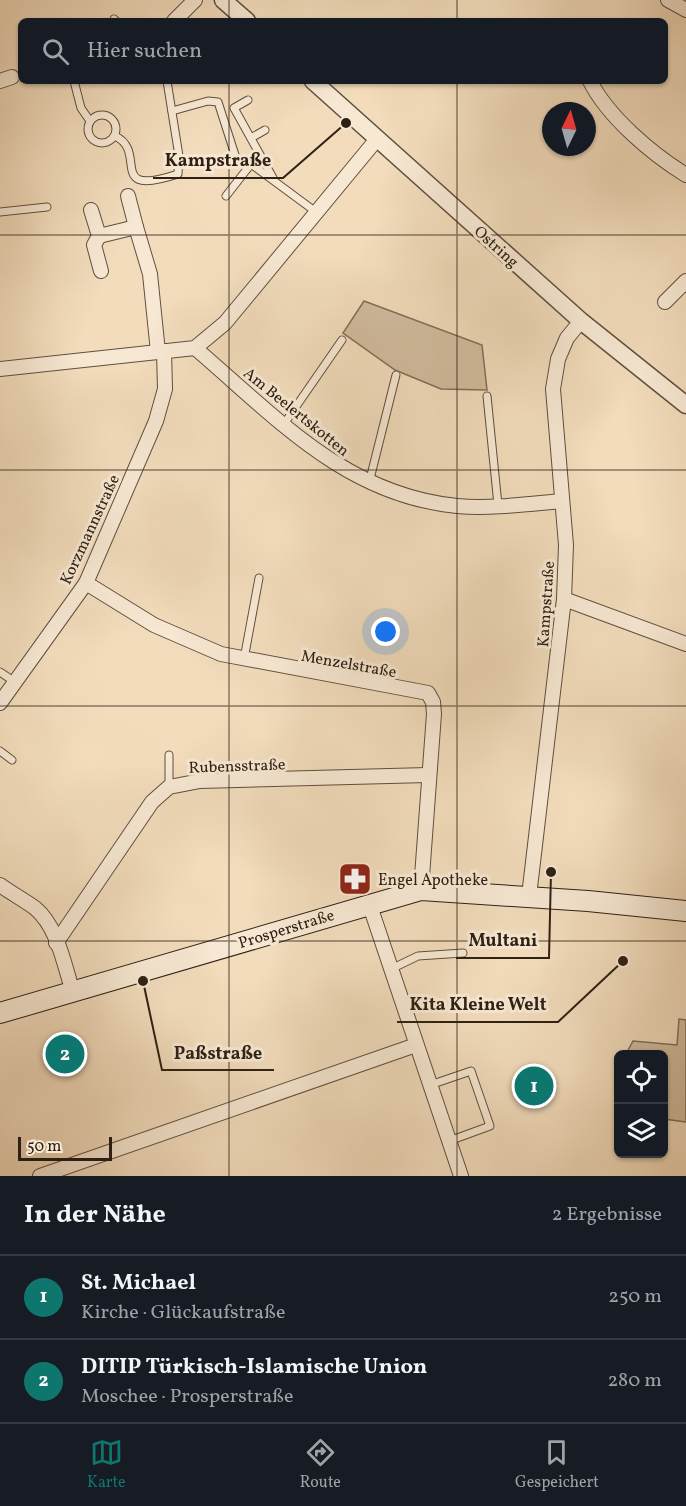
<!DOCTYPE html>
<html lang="de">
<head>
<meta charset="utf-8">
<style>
	body { margin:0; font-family:Vollkorn,serif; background:#242831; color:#f1f3f6 }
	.controls { position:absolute; right:18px; bottom:18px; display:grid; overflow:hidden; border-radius:9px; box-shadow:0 2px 4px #0004 }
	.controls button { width:54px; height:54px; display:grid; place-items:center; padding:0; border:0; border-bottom:2px solid #363941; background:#171b24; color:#f1f3f6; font:30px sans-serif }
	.compass { position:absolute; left:542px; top:102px; width:54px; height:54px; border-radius:50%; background:#171b24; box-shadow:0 2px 4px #0004; rotate:5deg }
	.scale { position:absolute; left:18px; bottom:15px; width:94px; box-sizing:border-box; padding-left:6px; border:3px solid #2e2014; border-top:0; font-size:16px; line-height:21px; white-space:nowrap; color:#2e2014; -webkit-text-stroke:4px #f7e8d3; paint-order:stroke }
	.you { position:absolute; left:386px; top:632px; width:21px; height:21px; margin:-15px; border:4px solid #fff; border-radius:50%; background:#1a73e8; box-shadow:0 0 0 9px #1a73e833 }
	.badge { display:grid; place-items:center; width:39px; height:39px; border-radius:50%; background:#0f766e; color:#fff; font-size:20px; font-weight:700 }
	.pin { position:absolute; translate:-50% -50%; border:3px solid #fff; box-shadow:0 2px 6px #0006 }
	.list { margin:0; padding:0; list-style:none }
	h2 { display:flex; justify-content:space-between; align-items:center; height:78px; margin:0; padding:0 24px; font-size:26px }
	h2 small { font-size:20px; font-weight:400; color:#9ea1a6 }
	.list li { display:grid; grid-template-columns:39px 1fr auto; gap:18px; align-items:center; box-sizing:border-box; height:84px; padding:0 24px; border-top:2px solid #363941 }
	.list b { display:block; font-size:22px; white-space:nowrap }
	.list p { margin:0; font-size:20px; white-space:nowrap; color:#9ea1a6 }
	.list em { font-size:20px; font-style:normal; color:#9ea1a6 }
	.icon { flex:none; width:33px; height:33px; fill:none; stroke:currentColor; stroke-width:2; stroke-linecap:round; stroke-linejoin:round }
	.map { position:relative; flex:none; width:686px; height:1176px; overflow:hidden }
	.search { position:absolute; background:#171b24; box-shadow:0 2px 4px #0004; left:18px; right:18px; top:18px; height:66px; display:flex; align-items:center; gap:15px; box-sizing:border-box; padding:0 21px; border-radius:9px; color:#9ea1a6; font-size:22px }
	.sheet { height:246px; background:#171b24 }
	nav { display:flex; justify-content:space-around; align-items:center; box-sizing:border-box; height:84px; border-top:2px solid #363941; background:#171b24; font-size:16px; color:#9ea1a6 }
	nav a { display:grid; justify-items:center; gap:3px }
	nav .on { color:#0f766e }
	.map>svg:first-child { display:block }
	.green { fill:#d1bc9f; stroke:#806e5a; stroke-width:1.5 }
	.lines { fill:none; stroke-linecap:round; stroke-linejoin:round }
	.service-casing { stroke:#5f4f3e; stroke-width:9 }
	.minor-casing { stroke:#5f4f3e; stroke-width:16 }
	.tertiary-casing { stroke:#5f4f3e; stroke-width:19 }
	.secondary-casing { stroke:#2e2014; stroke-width:22 }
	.service { stroke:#f7e8d3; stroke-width:7 }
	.minor { stroke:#f7e8d3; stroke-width:14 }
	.tertiary { stroke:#f7e8d3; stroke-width:16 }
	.secondary { stroke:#f7e8d3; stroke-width:20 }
	.grid { fill:none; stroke:#2e2014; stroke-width:1.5; stroke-opacity:0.55 }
	.labels { text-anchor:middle; stroke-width:6; stroke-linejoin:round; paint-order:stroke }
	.street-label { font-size:16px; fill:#2e2014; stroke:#f7e8d3 }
	.poi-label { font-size:16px; fill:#2e2014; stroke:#f7e8d3; text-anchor:start }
	.leader { fill:none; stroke:#2e2014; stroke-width:2 }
	.callout-dot { fill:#2e2014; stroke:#f7e8d3; stroke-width:2 }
	.callout-label { font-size:18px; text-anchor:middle; font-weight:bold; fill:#2e2014; stroke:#f7e8d3; stroke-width:6; stroke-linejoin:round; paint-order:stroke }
</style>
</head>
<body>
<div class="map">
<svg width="686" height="1176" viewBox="0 0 686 1176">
	<rect width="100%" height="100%" fill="#f2dcbc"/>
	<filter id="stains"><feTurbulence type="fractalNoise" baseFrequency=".00333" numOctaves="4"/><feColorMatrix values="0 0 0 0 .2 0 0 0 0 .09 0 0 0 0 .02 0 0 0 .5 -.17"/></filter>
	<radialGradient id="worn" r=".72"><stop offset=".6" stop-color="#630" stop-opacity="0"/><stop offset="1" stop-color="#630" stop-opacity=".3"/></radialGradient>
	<g class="green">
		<path d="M364 301 482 345 487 390 441 389 395 370 343 333Z"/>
		<path d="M679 1019 686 1020V1122L664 1119V1054H626L633 1041 677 1045Z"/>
	</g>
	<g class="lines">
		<defs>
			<g id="service">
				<path d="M114 19 116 21"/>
				<path d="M74 81 81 108 90 121"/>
				<path d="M248 100 234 108 273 178"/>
				<path d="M172 111 208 101 218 102 236 158"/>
				<circle cx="102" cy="129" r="14"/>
				<path d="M115 136C149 152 105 198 178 174L179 156 167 81"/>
				<path d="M251 138 265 130"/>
				<path d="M226 196 251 164 316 212"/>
				<path d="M0 212 47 207"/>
				<path d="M487 396 498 505"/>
				<path d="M284 424 342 340"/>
				<path d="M369 483 396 375"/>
				<path d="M244 659 259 578"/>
				<path d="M0 672 15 682"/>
				<path d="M0 751 12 760"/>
				<path d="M169 787V755"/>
				<path d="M391 969 418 956 463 953"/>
				<path d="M430 1085 471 1071 490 1126 449 1141"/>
			</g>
			<g id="minor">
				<path d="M668 0 686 10"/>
				<path d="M174 21 195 0"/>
				<path d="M0 81 12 77"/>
				<path d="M590 81C608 117 652 154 686 175"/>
				<path d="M128 196 136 227"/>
				<path d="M91 210 99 236 94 245 101 271"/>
				<path d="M99 236 136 227 150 274 158 352"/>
				<path d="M665 302 686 281"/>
				<path d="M195 348C276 417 345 495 457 506 491 509 528 504 562 501"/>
				<path d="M0 369 195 348 225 323 377 139"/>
				<path d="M86 583 154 625 221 654 428 693 433 702 434 714 421 890"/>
				<path d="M564 599 686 644"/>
				<path d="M0 703 86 583 156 421 165 389 164 351"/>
				<path d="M0 885C11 893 24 900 35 908 58 927 64 965 73 992"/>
				<path d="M529 896 564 599 566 545 553 389 558 359 567 338 581 321"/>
				<path d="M369 903 461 1176"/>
				<path d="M56 943 152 802 169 787 200 781 428 775"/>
				<path d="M40 1176 416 1045"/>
			</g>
			<g id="tertiary">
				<path d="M223 0 247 21"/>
				<path d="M313 81 581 321 686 405"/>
			</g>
			<path id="secondary" d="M0 1013 421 890 588 901 686 911"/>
		</defs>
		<use href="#service" class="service-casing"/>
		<use href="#minor" class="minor-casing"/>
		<use href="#tertiary" class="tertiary-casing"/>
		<use href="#secondary" class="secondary-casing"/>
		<use href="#service" class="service"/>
		<use href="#minor" class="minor"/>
		<use href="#tertiary" class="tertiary"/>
		<use href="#secondary" class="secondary"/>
	</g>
	<path class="grid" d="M229 0V21M457 0V21M229 81V1176M457 81V1176M0 235H686M0 470H686M0 706H686M0 941H686"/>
	<defs>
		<symbol id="pharmacy-square" viewBox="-11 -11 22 22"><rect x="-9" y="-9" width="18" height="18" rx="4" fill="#8f2418" stroke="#f7e8d3"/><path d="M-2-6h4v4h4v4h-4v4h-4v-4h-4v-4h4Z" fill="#fff"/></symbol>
	</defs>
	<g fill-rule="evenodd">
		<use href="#pharmacy-square" x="336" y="860" width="38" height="38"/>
	</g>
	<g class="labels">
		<g class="street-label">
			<text transform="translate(497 246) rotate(42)" y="6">Ostring</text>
			<text transform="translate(297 411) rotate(39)" y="6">Am Beelertskotten</text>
			<text transform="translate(89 529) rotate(-65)" y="6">Korzmannstraße</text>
			<text transform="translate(545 604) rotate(-86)" y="6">Kampstraße</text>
			<text transform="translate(349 663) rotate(10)" y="6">Menzelstraße</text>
			<text transform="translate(237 765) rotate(-2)" y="6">Rubensstraße</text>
			<text transform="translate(286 928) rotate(-17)" y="6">Prosperstraße</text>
		</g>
		<g class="poi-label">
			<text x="378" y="885">Engel Apotheke</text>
		</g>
	</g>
	<path class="leader" d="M346 123L283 178H153M551 872L549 958H456M623 961L558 1022H397M143 981L162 1070H274"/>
	<g class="callout-dot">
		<circle cx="346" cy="123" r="6"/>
		<circle cx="551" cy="872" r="6"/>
		<circle cx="623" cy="961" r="6"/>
		<circle cx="143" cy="981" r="6"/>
	</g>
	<g class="callout-label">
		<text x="218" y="166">Kampstraße</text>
		<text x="503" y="946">Multani</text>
		<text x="478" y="1010">Kita Kleine Welt</text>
		<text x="218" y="1059">Paßstraße</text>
	</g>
	<rect width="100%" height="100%" filter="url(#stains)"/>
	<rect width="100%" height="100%" fill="url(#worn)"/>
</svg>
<div class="controls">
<button><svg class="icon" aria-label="locate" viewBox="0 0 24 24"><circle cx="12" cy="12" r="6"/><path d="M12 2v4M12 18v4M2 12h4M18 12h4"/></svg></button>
<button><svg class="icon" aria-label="layers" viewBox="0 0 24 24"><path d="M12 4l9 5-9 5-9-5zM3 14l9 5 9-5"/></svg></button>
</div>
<svg class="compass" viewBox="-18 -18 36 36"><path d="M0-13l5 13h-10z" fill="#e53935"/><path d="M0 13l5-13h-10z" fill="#9ea1a6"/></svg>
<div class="scale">50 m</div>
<div class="you"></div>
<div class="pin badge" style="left:534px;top:1086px">1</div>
<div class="pin badge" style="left:65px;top:1054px">2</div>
<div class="search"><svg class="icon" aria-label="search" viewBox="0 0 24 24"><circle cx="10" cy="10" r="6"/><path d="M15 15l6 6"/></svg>Hier suchen</div>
</div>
<section class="sheet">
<h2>In der Nähe<small>2 Ergebnisse</small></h2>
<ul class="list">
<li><span class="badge">1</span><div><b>St. Michael</b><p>Kirche · Glückaufstraße</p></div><em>250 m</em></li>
<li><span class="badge">2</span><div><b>DITIP Türkisch-Islamische Union</b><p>Moschee · Prosperstraße</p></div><em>280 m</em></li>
</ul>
</section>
<nav>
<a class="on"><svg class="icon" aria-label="map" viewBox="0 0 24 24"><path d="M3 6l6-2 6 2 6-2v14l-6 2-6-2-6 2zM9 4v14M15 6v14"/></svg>Karte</a>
<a><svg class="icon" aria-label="directions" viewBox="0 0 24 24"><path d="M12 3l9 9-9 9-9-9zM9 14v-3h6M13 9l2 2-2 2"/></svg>Route</a>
<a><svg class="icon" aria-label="saved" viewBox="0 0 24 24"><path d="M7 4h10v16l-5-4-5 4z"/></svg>Gespeichert</a>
</nav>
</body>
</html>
